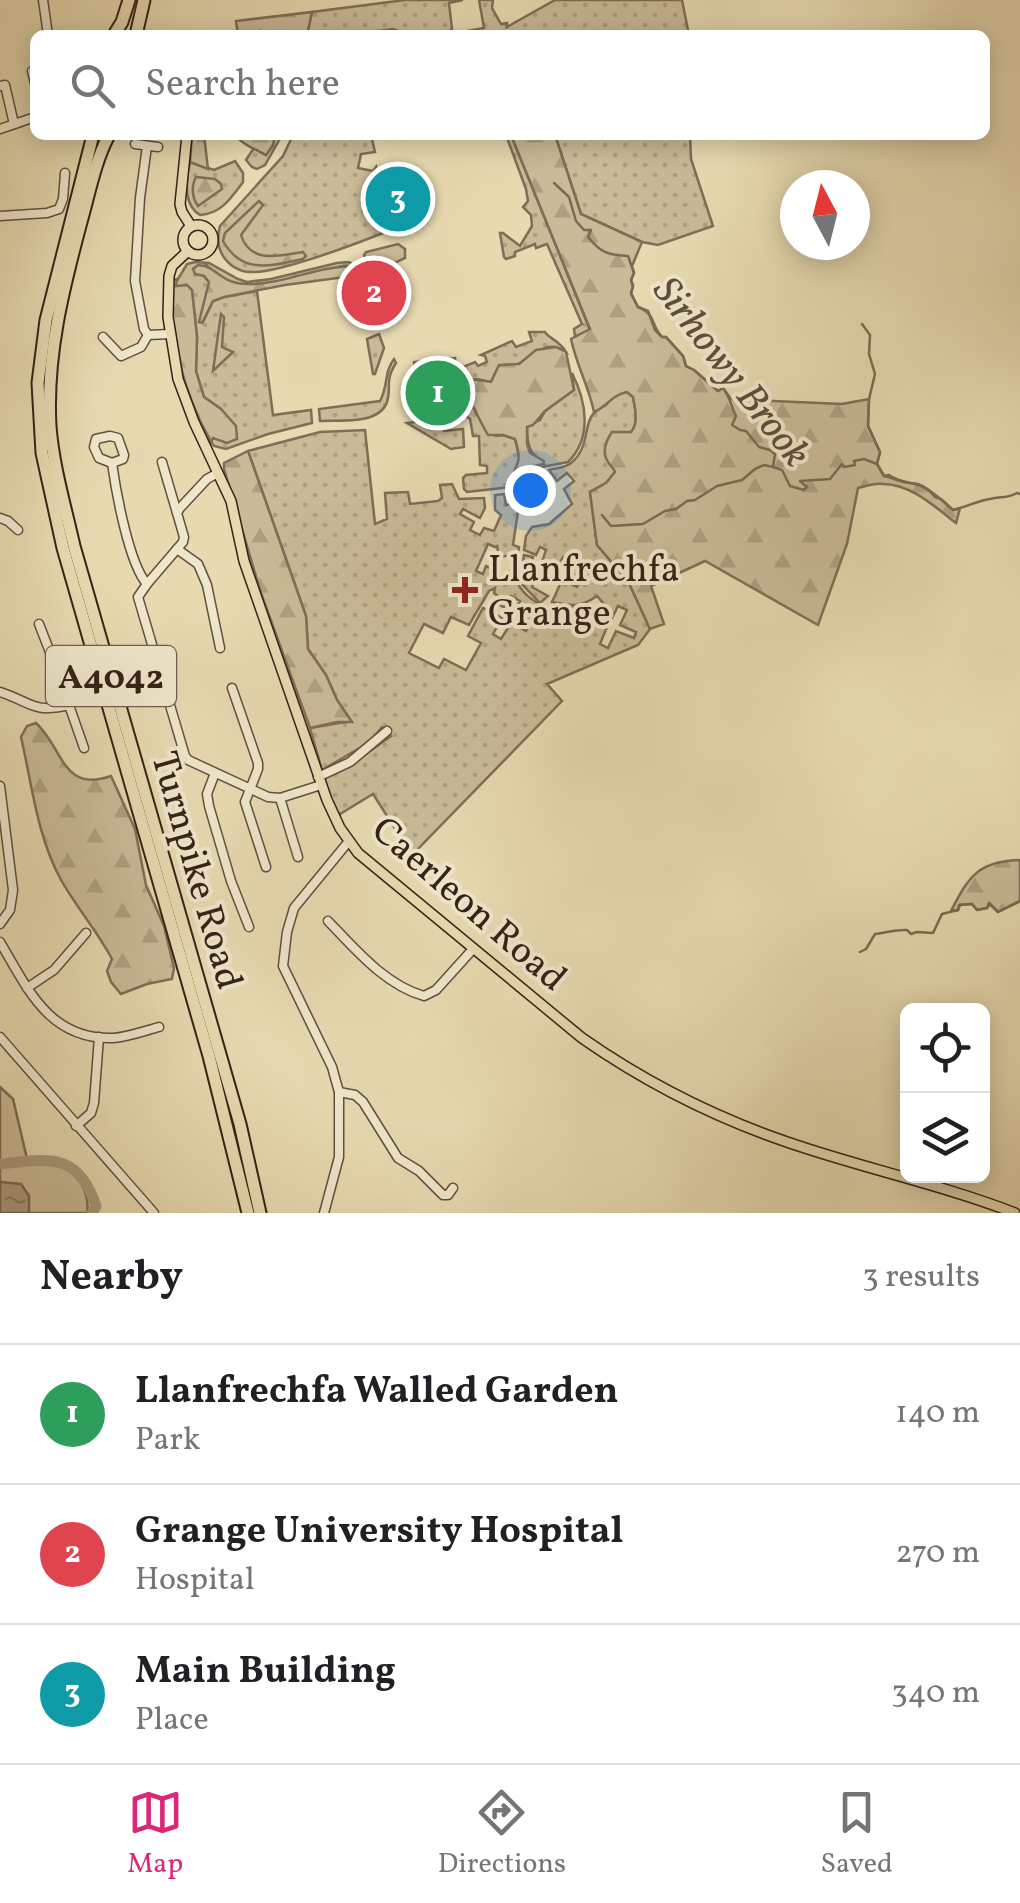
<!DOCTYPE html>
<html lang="en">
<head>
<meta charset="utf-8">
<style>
	body { margin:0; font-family:Vollkorn,serif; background:#f6f6f6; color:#202124 }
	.controls { position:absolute; right:30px; bottom:30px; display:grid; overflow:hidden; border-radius:15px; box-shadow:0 5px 25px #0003 }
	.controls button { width:90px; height:90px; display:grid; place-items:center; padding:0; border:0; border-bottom:2px solid #e0e0e0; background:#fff; color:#202124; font:50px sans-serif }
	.compass { position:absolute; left:780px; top:170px; width:90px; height:90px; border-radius:50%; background:#fff; box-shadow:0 5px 25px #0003; rotate:353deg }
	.you { position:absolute; left:530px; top:490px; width:35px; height:35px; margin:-25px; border:8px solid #fff; border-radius:50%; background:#1a73e8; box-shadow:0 0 0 15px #1a73e833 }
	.badge { display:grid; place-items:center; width:65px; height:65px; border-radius:50%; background:#db2777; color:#fff; font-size:32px; font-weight:700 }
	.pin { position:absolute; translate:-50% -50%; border:5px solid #fff; box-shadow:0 2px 10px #0006 }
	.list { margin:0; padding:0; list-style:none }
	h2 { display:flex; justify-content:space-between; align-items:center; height:130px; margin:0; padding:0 40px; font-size:42px }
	h2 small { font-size:32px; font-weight:400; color:#757577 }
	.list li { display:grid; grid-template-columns:65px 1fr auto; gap:30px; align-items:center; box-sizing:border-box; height:140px; padding:0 40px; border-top:2px solid #e0e0e0 }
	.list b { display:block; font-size:38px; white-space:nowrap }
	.list p { margin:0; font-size:32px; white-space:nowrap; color:#757577 }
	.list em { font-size:32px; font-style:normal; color:#757577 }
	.icon { flex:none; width:55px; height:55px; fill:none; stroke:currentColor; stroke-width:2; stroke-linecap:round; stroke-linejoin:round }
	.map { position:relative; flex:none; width:1020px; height:1213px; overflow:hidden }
	.search { position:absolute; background:#fff; box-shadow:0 5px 25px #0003; left:30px; right:30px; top:30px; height:110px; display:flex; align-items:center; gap:25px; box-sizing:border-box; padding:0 35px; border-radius:15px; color:#757577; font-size:38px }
	.sheet { height:550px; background:#fff }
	nav { display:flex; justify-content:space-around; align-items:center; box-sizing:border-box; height:140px; border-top:2px solid #e0e0e0; background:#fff; font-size:28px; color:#757577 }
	nav a { display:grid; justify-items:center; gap:5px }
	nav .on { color:#db2777 }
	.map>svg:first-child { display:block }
	.grass { fill:url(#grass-dots); stroke:#7f6e56; stroke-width:2.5; fill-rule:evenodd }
	.forest { fill:url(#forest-firs); stroke:#7f6e56; stroke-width:2.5 }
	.green { fill:#c9bb97; stroke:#7f6e56; stroke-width:2.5 }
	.water { fill:url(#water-ripples); stroke:#7b6a53; stroke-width:2.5 }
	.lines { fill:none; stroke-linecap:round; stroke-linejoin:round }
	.stream { stroke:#7b6a53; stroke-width:2.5 }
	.river { stroke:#aa9b7c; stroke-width:11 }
	.minor-casing { stroke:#624f3d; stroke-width:11 }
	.major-casing { stroke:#352116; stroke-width:12 }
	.highway-casing { stroke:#352116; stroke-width:15 }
	.minor { stroke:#efe7cc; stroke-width:8 }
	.major { stroke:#e7dab1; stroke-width:9 }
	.highway { stroke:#e7dab1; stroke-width:11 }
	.poi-dot { fill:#8f2418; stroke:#efe7cc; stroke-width:4 }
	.labels { text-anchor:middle; stroke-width:8; stroke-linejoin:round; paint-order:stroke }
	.shield { fill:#efe7cc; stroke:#6d5c4d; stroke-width:2.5 }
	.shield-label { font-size:35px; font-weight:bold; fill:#352116 }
	.poi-label { font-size:38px; fill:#352116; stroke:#efe7cc; text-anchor:start }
	.street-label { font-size:38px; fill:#352116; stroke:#efe7cc }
	.water-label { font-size:40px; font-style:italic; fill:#5e4c3a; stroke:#efe7cc }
</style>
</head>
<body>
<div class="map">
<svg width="1020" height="1213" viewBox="0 0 1020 1213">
	<defs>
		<pattern id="grass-dots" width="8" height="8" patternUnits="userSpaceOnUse" patternTransform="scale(2.5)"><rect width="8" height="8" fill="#c9bb97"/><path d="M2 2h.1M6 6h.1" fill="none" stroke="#ada081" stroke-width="1.8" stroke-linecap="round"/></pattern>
		<pattern id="forest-firs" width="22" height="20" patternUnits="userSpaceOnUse" patternTransform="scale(2.5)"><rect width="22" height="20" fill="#c9bb97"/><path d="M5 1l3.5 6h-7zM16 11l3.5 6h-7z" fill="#ada081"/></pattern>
		<pattern id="water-ripples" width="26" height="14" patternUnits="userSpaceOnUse" patternTransform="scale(2.5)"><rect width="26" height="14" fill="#aa9b7c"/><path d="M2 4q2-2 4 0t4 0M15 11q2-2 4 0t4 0" fill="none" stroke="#8b7e65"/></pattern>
	</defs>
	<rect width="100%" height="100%" fill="#e7dab1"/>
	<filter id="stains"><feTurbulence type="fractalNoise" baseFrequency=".002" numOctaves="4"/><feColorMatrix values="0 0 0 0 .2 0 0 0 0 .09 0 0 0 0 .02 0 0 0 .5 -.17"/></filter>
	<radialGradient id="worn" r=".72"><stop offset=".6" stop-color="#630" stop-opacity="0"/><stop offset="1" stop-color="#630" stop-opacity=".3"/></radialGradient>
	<g class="grass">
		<path d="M405 0H463L449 3 452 29 444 35H409L393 29 346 35H307L312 12Z"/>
		<path d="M479 0H493L492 8 501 24 507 23V27L555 0H682L689 35H454L455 33 484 28Z"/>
		<path d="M275 135H282L265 165 257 169 252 167 246 160 254 148 266 155 273 145Z"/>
		<path d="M293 135H371L375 152 361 154 358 168 373 171 376 167 380 195 366 197 363 211 378 214 379 210 382 211 383 223 398 227C361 242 325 256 287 266 275 269 262 273 249 272 238 271 229 265 223 256 217 246 217 237 220 226L283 156Z"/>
		<path d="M506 135H511L590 330 575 337 574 329 582 324 547 244 536 248 535 244 515 252V256L506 259 504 257 500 233H503L520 246 532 226 531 215 523 207 528 201 526 189Z"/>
		<path d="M555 135H690L691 159 713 226 658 245 642 242 581 214Z"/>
		<path d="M235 161 243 173V182C231 198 221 214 200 215 183 205 186 179 190 162L214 170Z"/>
		<path d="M195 262 209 263 238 279 247 282 271 279 337 263 348 262 354 264 355 266H343C315 272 260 290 233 283 223 281 214 272 206 265L204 276 209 282 210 288 200 322H203L213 301 224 297 257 291 273 415 311 410 312 423 268 434 226 449 214 446 211 442 221 409 204 397 196 371 197 337 192 291 176 287 175 284 187 264Z"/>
		<path d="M529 332H545C547 337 560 341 566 352 542 337 536 359 518 364 512 366 505 365 499 366L491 382 477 379 466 383 465 396 474 407 476 413 496 436 503 435 515 439 519 456V465L529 467 543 464C529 452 527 445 527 426L540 420 545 411 574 390 572 373C586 401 593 437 568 462L532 469 520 486 467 492 464 489 463 478 466 475 487 473V466L480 465 479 436H473L470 419 467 417 466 404H460L456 370 475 362 478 366 487 362 485 356 481 355 512 341 516 347 532 341Z"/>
		<path d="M379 334 384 348 375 374H373L367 339Z"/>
		<path d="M394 359 396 363C384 382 392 387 387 402 379 425 340 420 320 421L319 409 380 401C388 387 384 372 394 359Z"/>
		<path d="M627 392 633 397C635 408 639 423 631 432L612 433 607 441 615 472 606 483 590 492 597 545 628 581 650 629 638 645 547 684 562 701 412 855 373 794 340 814 334 810 322 778 359 759 391 736 382 727 370 742 322 770 310 728 351 721 337 700 326 675 308 649 306 616 248 451 320 432 365 430 375 524 387 519 385 493 408 492 410 504 438 501 442 498 440 485 452 484 459 499 484 498 485 508 480 518 463 509 460 514 474 522 470 530 480 535 484 528 494 531 501 515 495 510V495L504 494 506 505 513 504 512 493 525 494V497L520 498 513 545 519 547 518 554 499 557 497 546 495 547 488 544 476 571 483 574 486 566 497 571 495 577 504 582 511 569 516 571C514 586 528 598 541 605L536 615 546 621 551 610 575 607 587 611 585 617 607 627 600 644 608 648 616 631 634 638 636 632 620 625 627 610 618 606 612 618 599 613 603 603 597 596C580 608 571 606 552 602L562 580 577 587 580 582 565 574 571 561 563 557 557 569 542 562 546 550 540 547 536 555 524 550 526 536 532 527 549 524 572 504 564 489 574 481 567 473 557 481 549 470C556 468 565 468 571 463 590 448 583 424 594 413 598 409 603 407 607 404 614 396 617 394 627 392ZM495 588 494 593 501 599 498 604 505 608 511 596 520 601 513 614 530 624 526 631 511 623 501 639 493 634 502 618 483 608 468 636 481 643 466 670 444 659 439 668 409 653 424 624 443 633 451 617 469 625 489 591Z"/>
		<path d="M442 419 444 431 463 429 464 447 451 449 407 423Z"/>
		<path d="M524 555 533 557 529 567 539 572 532 587 548 596 540 603 520 582Z"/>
	</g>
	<g class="forest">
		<path d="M312 12 307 35H238L236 21Z"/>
		<path d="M192 135H204L208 169 190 162Z"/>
		<path d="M235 135H275L273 145 266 155C255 149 243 145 235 135Z"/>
		<path d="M511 135H555L581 214 642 242 632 266 634 273 631 280 633 286 631 294 638 307C657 315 650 324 662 337H666L683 356 686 366 694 370 718 391 723 388 731 399 842 404 869 399 868 426 880 452 877 464 884 476C889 477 894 479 900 481 906 484 911 482 918 484 928 487 944 502 953 510L960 508 956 523C935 507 911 484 883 484 875 483 866 486 858 488L847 544 818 625 705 561 651 586 664 624 650 629 628 581 597 545 590 492 606 483 615 472C614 468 610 466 608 462 601 452 606 441 612 432H631C639 423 635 408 633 397L627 392C612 395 607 406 594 412 589 387 576 364 571 339L590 329Z"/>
		<path d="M196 177 215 179 221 184 222 189 198 206C192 198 191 186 196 177Z"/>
		<path d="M259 201 263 205 241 235C250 264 279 256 303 252L306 256 303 259C271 266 242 275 223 241L225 233Z"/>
		<path d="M198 265C218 266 220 285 250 284 285 284 316 266 355 266L360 275 285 285 224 297 213 301 202 323 199 322 209 282 204 276 195 274 193 269Z"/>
		<path d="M177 279 176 286 187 285 192 290 197 337 196 371 204 397 221 409 236 426 237 439 227 443 213 438 211 442C184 394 168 335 172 280Z"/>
		<path d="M221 314 224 317 222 347 233 352 213 371Z"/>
		<path d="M556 347 566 352 574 390 545 411 533 425 527 427V444L530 453 544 461 543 464 529 467 521 484 510 483C516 462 523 464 515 439L503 435H488C483 426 479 419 475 410 472 404 466 401 464 395 462 386 466 384 471 379L491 382 499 365 519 364 536 350Z"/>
		<path d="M248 451 306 616 308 649 326 675 337 700 352 722H337L310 728 261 593 224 469V463Z"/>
		<path d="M36 723C64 749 62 793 111 776L135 829 146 885 164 926 174 968 172 979 147 984 121 994 111 982 107 971 112 959C97 931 77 908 61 880 37 836 32 785 21 737L27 726Z"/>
		<path d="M1020 860V901L998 912 990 904 987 908 977 910 972 904 960 905 958 910 951 911C969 875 980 861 1020 860Z"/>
	</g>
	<g class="green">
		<path d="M398 244 405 249V258L376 272 369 270 364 255 366 252Z"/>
		<path d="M455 358 460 405 419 409 414 362Z"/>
		<path d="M0 1087 13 1099 28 1163C41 1162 58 1160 69 1168 81 1178 90 1198 87 1213H0Z"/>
	</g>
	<path class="water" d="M0 1182 21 1184 29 1196V1213H0Z"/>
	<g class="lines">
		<g class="stream">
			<path d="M554 183 569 197 576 221 584 230H591L588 237C601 253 608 255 628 256L634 273 631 280 633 286 631 293 638 307 648 311 655 330 662 337H666L683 356 686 366 694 370 718 391 723 388C731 398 730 405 736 416L732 425 740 430 746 431 759 447 770 450 775 454 773 467 782 470 790 486 804 490 807 487 800 481 830 479 842 464 844 467 855 465 854 461 864 459 877 464 884 476 889 475C905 486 923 480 935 497L941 499 953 510C966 507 977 501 990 499 1001 496 1006 499 1017 493L1020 494"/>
			<path d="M862 324 870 335 869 354 875 374 869 399 868 426 880 452 877 464"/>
			<path d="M602 515 611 526 643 524 665 511 676 509 687 501 695 500 717 486 742 480 755 469 764 465 773 467"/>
			<path d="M860 952 866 949 875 934C886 933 895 929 907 930L911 934 917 932 933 933 942 914 958 910 959 905 972 904 977 910 987 908 989 903 998 912 1020 901"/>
		</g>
		<path class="river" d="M0 1164C48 1159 78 1151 96 1206L92 1213"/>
		<defs>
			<g id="minor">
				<path d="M43 0 48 35"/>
				<path d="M32 71 35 83"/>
				<path d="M0 86 5 85 14 124"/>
				<path d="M0 129 35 117"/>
				<path d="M135 144 158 147"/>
				<path d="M147 146 140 198 135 281 144 329 148 335 170 334"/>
				<path d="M0 216 47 213 59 209 63 199 65 173"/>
				<path d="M103 337 121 356 141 347 148 335"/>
				<path d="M110 436 118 438 124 455 123 459 112 463 99 458 94 447 96 439Z"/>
				<path d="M162 462 177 513"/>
				<path d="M112 463C116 492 129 564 147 584"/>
				<path d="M218 473 207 479 180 508 177 513 184 537 183 542 147 584 138 597 185 756 188 760 268 797 280 798 321 785"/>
				<path d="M0 518 8 521 18 530"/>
				<path d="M177 549 198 564 207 585 220 648"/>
				<path d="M39 624 55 665 84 748"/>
				<path d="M232 688 258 763V769L245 802 266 867"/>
				<path d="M0 692C31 702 34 714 69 705"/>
				<path d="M215 773 207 794 209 806 231 881 249 927"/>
				<path d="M318 777 350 762 387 731"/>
				<path d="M0 786 13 890 10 910 0 924"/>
				<path d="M280 798 298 857"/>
				<path d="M328 921C355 949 385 985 424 996L436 990 473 949"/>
				<path d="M0 942C28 989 49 1040 113 1038 128 1037 144 1031 159 1027"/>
				<path d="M27 988 54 970 86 933"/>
				<path d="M0 1037 154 1213"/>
				<path d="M339 1092 355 1095 363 1102 398 1158 419 1171 443 1195H448L453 1188"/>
				<path d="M76 1126 91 1113 94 1103 99 1037"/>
				<path d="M324 1213 339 1157V1092L332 1067 283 966 287 932 294 908 349 841"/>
			</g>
			<g id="major">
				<path d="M187 135 180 204 182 212 191 226"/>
				<circle cx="198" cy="240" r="15"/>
				<path d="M188 251 172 266 169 276 168 317 178 379 194 422 231 501 244 561 327 800 340 828 358 853 582 1038C645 1082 714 1117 787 1142 862 1168 940 1184 1015 1213"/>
			</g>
			<g id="highway">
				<path d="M114 35 122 22 129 0"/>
				<path d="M136 35 144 0"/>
				<path d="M93 135 46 320 38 383 42 453 63 548 209 1056 248 1213"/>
				<path d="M109 135C95 161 89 194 81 222 63 289 46 356 50 426 53 466 65 506 74 546L240 1124 260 1213"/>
			</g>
		</defs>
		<use href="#minor" class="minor-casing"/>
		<use href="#major" class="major-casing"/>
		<use href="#highway" class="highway-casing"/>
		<use href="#minor" class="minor"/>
		<use href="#major" class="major"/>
		<use href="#highway" class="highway"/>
	</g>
	<path class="poi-dot" d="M460 575h10v10h10v10h-10v10h-10v-10h-10v-10h10z"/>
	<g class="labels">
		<rect class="shield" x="46" y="646" width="130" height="60" rx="8"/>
		<g class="shield-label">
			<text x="111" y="688">A4042</text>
		</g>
		<g class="poi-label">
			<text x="488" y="581">Llanfrechfa<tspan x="488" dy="44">Grange</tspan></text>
		</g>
		<g class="street-label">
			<text transform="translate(198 870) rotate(74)" y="13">Turnpike Road</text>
			<text transform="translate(470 903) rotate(41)" y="13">Caerleon Road</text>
		</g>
		<g class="water-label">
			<text transform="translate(733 371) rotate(52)" y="14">Sirhowy Brook</text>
		</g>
	</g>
	<rect width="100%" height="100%" filter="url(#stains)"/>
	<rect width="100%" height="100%" fill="url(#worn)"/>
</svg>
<div class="controls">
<button><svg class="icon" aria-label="locate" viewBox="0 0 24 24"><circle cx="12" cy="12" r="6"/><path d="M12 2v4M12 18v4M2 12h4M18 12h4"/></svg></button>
<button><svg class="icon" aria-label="layers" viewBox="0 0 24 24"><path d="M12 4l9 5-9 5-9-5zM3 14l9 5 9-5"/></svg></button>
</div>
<svg class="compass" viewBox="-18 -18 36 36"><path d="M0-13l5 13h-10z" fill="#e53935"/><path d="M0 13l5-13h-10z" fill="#757577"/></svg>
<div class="you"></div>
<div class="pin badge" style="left:438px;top:393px;background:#2e9e5b">1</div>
<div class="pin badge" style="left:374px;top:293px;background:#e0444e">2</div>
<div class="pin badge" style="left:398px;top:199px;background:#0f9aa8">3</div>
<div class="search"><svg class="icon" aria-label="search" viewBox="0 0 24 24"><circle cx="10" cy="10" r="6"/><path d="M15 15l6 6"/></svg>Search here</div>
</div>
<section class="sheet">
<h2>Nearby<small>3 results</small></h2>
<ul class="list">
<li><span class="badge" style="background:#2e9e5b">1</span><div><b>Llanfrechfa Walled Garden</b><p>Park</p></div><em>140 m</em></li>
<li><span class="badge" style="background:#e0444e">2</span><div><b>Grange University Hospital</b><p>Hospital</p></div><em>270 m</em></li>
<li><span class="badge" style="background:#0f9aa8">3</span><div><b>Main Building</b><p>Place</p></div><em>340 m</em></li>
</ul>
</section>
<nav>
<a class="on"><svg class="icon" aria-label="map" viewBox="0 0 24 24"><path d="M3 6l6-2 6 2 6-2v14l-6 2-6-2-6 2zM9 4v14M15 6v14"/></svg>Map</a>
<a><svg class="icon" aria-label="directions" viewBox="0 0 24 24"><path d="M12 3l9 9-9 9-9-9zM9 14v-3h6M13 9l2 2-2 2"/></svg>Directions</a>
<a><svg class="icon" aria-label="saved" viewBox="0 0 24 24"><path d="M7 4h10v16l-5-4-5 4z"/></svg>Saved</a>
</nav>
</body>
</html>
